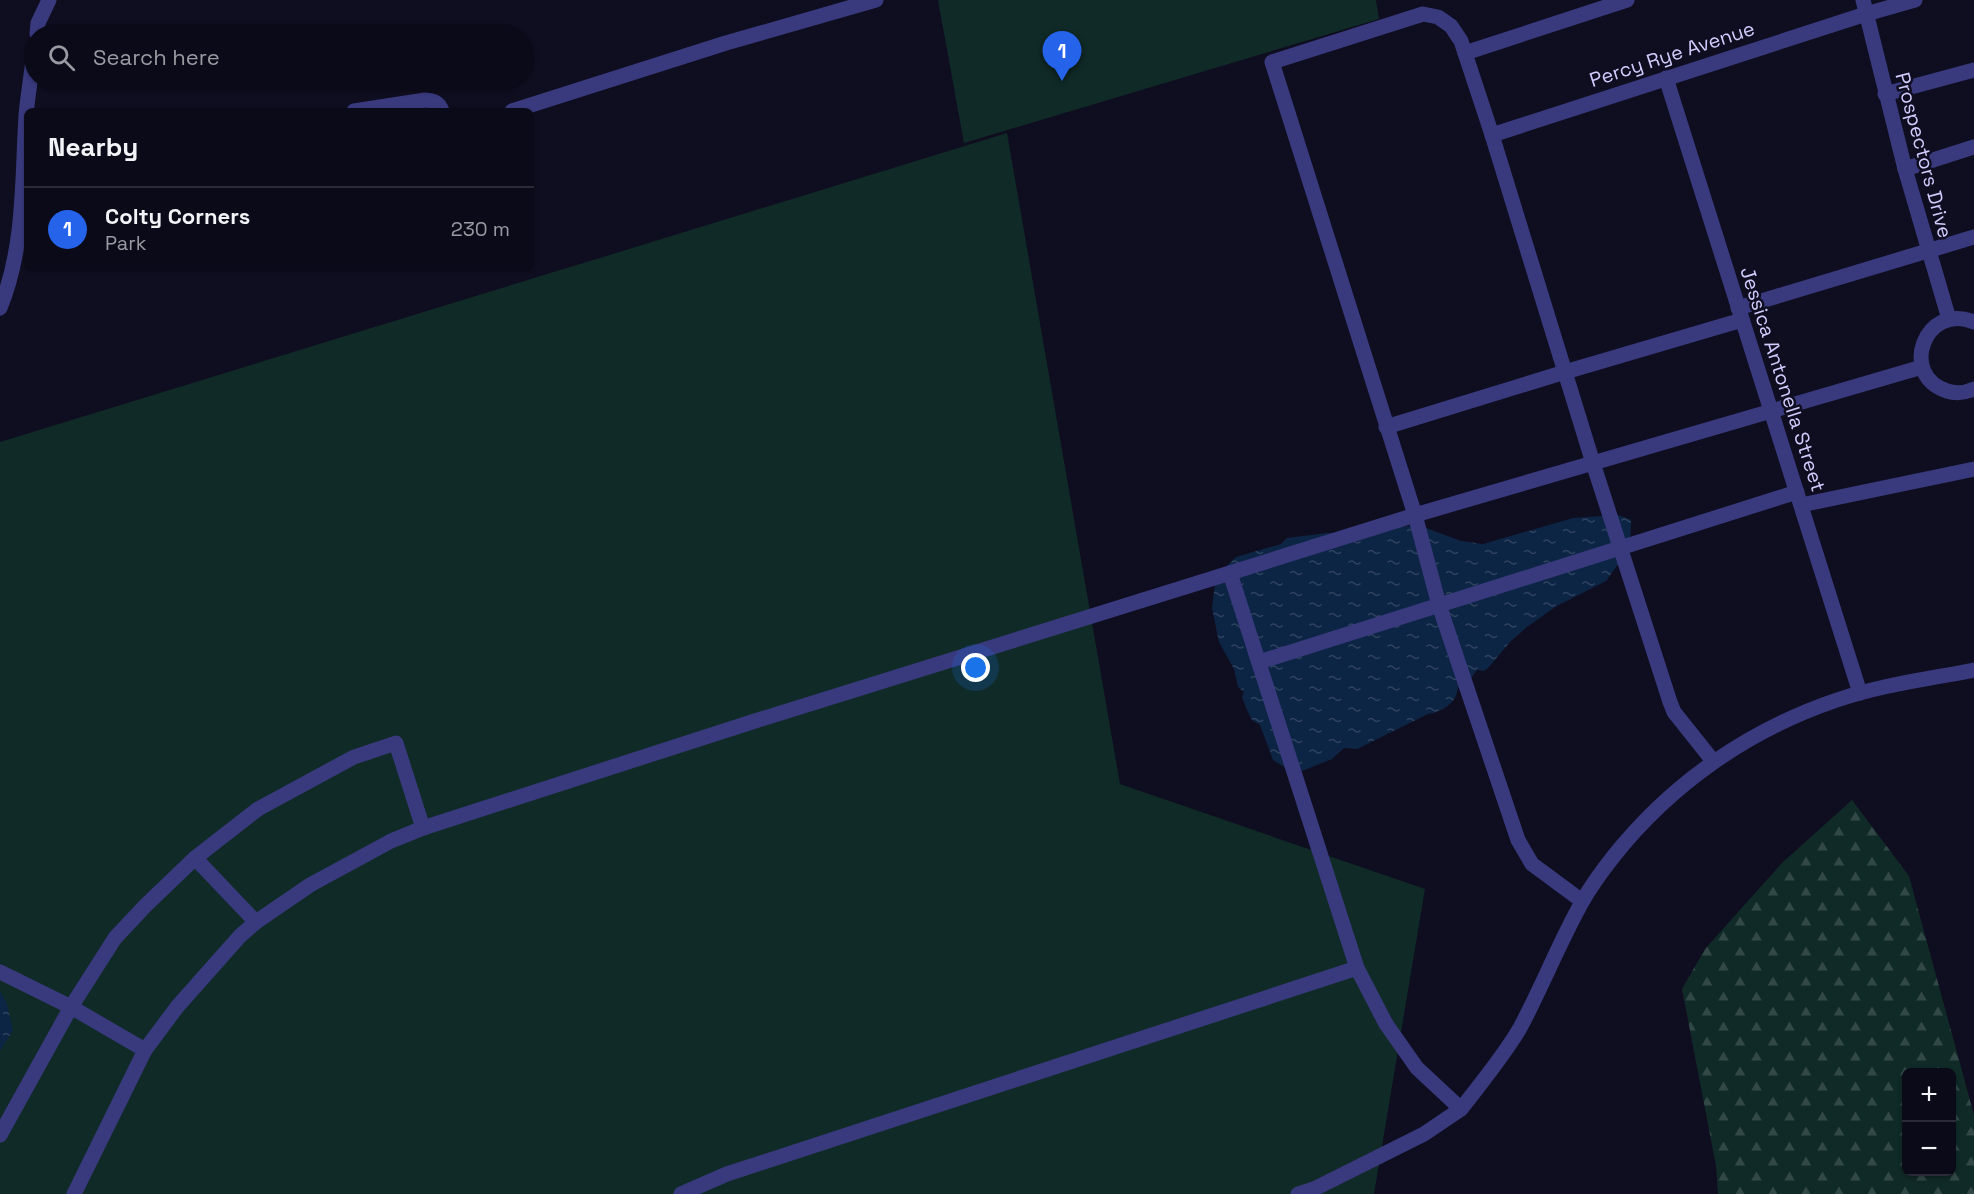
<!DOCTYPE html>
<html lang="en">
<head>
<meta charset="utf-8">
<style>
	body { margin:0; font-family:"Space Grotesk",sans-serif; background:#191825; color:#f1f3f6 }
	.controls { position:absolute; right:18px; bottom:18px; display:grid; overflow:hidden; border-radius:9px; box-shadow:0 2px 4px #0004 }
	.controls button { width:54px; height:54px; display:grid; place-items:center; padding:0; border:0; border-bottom:2px solid #2b2b37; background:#0b0a18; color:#f1f3f6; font:30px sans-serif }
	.you { position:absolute; left:976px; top:668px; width:21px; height:21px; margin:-15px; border:4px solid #fff; border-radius:50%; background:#1a73e8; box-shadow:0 0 0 9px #1a73e833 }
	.badge { display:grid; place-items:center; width:39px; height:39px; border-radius:50%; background:#2563eb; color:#fff; font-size:20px; font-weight:700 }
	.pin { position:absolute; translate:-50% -50px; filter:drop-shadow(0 2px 3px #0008) }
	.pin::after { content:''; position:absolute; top:32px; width:21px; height:18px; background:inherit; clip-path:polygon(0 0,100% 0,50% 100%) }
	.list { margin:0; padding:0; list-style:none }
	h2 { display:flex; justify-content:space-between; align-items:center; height:78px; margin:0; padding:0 24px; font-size:26px }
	h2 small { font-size:20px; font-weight:400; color:#9a9aa2 }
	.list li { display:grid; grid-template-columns:39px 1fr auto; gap:18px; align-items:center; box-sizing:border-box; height:84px; padding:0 24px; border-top:2px solid #2b2b37 }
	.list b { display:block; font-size:22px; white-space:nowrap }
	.list p { margin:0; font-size:20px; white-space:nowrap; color:#9a9aa2 }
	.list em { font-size:20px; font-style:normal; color:#9a9aa2 }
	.icon { flex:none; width:33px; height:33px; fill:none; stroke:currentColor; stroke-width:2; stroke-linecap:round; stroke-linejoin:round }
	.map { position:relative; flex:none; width:1974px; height:1194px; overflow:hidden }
	.search { position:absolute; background:#0b0a18; box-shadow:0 2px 4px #0004; left:24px; top:24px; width:510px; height:66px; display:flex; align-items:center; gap:15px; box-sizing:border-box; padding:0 21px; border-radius:33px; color:#9a9aa2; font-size:22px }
	.panel { position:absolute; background:#0b0a18; box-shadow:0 2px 4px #0004; left:24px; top:108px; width:510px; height:162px; border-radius:9px }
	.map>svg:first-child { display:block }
	.green { fill:#102a27 }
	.forest { fill:url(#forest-firs); fill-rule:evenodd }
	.water { fill:url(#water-ripples) }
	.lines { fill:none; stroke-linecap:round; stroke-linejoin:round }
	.minor { stroke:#393a7e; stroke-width:15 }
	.labels { text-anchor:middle; stroke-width:5; stroke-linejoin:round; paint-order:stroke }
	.street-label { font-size:20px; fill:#d0cdfe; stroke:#0f0d20 }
</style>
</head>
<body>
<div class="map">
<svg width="1974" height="1194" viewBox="0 0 1974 1194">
	<defs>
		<pattern id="forest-firs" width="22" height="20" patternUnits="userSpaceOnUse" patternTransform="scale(1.5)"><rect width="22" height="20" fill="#102a27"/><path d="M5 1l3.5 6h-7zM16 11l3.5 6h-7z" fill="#324847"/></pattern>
		<pattern id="water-ripples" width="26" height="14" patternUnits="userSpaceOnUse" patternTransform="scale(1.5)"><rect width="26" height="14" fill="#0d2544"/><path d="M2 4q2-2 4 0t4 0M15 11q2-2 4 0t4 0" fill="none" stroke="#2f4360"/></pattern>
	</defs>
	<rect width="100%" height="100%" fill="#0f0d20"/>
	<g class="green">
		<path d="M938 0H1376L1379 19 964 143Z"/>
		<path d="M1007 133 1120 784 1425 889 1374 1194H0V442Z"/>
	</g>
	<path class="forest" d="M1852 800 1909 876 1974 1115V1194H1718L1716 1166 1682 989 1705 949 1783 862ZM1906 1072H1952V1172H1906Z"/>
	<g class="water">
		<path d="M1618 515 1631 520 1630 548 1606 581 1555 607 1527 627 1511 641 1488 668 1484 671 1477 670 1466 685 1461 684C1456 689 1458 692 1455 698 1449 707 1438 713 1428 714L1357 749 1344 748 1332 759 1302 771 1286 768 1273 760 1260 725 1252 720 1247 710 1242 697 1244 692 1238 687 1234 669 1219 642 1212 608 1216 577 1236 557 1281 544 1287 538 1327 533H1342L1418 525 1461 541 1483 544 1573 518Z"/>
		<path d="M0 991 7 1004 13 1030 0 1051Z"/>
	</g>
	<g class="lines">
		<g class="minor">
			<path d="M1863 0 1905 169 1949 319"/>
			<path d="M37 34 38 23 49 0"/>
			<path d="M1465 53 1627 0"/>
			<path d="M1666 78 1860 693"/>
			<path d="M1885 94 1974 70"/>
			<path d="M354 111 425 100C434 101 439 102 442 111"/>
			<path d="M512 111 726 43 876 0"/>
			<path d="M1492 135 1866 14 1915 0"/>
			<path d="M1905 169 1974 147"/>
			<path d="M0 308C25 247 22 179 26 115 28 93 32 72 34 50"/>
			<path d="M1738 308 1974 237"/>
			<path d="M1974 322C1925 302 1898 375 1947 391 1956 394 1965 393 1974 389"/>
			<path d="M1922 367 1415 515 1230 573 1357 968 1386 1024 1417 1068 1461 1109C1481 1083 1503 1057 1520 1028 1542 987 1559 943 1582 902 1591 886 1602 871 1613 857 1671 784 1748 730 1837 700 1881 685 1928 679 1974 670"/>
			<path d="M1386 427 1565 372 1742 320"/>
			<path d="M1801 505 1974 469"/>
			<path d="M1259 662 1797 492"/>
			<path d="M195 858 256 922"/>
			<path d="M1582 901 1532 864 1518 840 1439 605 1415 515 1272 62 1423 14 1438 17 1451 26 1461 41 1492 135 1593 463 1670 702 1674 712 1713 761"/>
			<path d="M0 972 71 1007 145 1050"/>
			<path d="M0 1135 71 1007 115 938 145 906 195 858 258 809 354 757 396 743 423 828"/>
			<path d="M74 1194 145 1050 177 1007 240 936 256 922 310 885 391 841 423 828 755 721 1230 573"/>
			<path d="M681 1194 727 1174 1357 968"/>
			<path d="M1298 1194 1316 1188 1424 1134 1461 1109"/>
		</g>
	</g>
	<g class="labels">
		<g class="street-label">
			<text transform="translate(1672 54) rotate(-18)" y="7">Percy Rye Avenue</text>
			<text transform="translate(1924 155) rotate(75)" y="7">Prospectors Drive</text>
			<text transform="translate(1783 379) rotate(72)" y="7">Jessica Antonella Street</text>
		</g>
	</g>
</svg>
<div class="controls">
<button>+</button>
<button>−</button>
</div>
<div class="you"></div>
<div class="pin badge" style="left:1062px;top:81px">1</div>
<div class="search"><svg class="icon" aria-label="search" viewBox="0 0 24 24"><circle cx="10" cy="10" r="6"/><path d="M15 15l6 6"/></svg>Search here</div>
<section class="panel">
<h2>Nearby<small></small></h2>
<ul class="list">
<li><span class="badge">1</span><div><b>Colty Corners</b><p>Park</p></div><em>230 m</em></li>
</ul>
</section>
</div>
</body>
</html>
